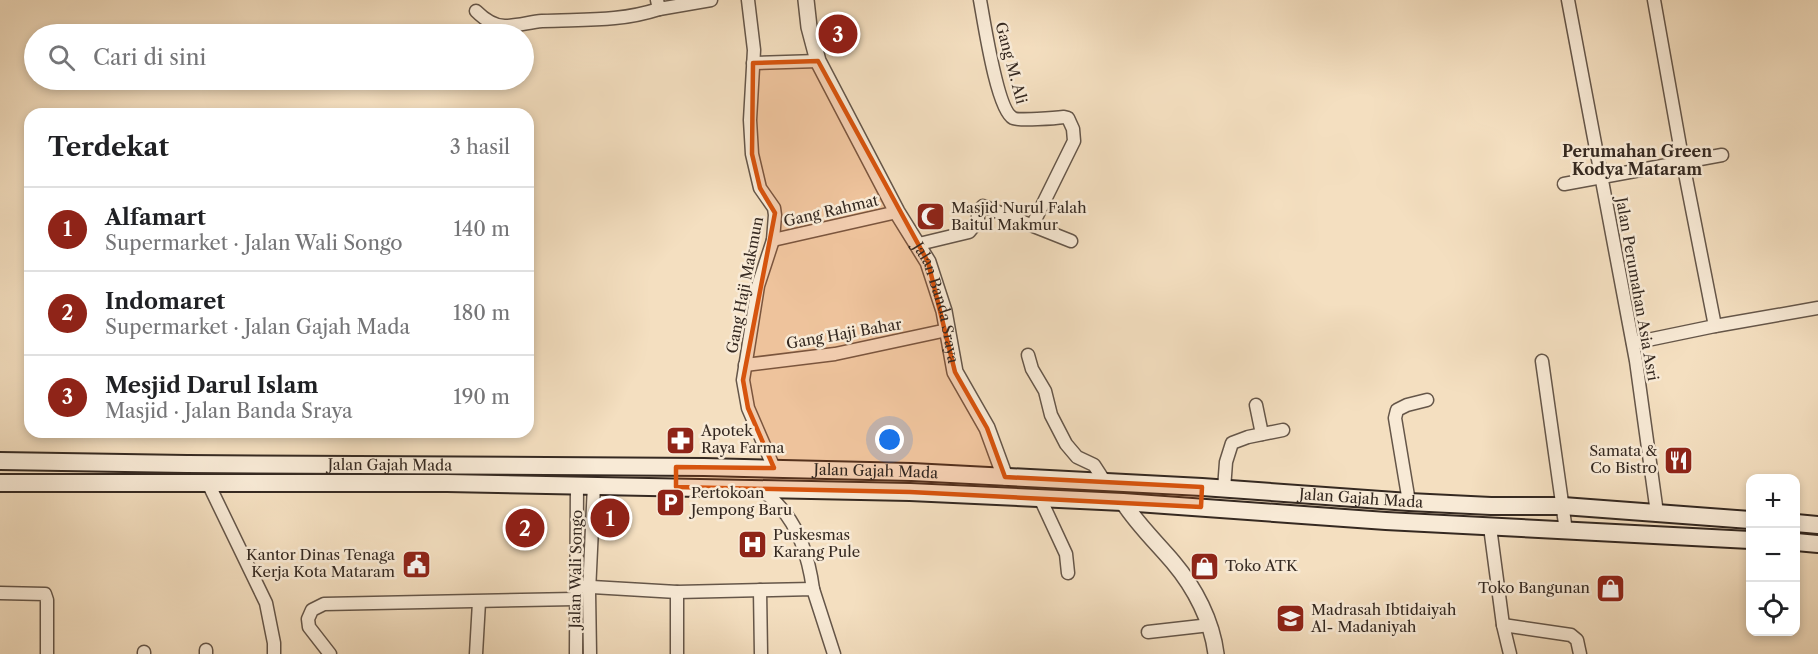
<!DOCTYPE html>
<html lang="id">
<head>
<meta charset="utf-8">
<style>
	body { margin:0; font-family:"Libre Caslon Text",serif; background:#f6f6f6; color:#202124 }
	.controls { position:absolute; right:18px; bottom:18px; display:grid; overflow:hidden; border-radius:12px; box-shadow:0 3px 9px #0003 }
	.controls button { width:54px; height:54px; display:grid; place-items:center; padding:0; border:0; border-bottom:2px solid #e0e0e0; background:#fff; color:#202124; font:30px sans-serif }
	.you { position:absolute; left:890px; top:440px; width:21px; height:21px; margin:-15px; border:4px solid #fff; border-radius:50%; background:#1a73e8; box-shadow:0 0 0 9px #1a73e833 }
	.badge { display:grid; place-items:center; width:39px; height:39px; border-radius:50%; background:#8f2418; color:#fff; font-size:20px; font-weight:700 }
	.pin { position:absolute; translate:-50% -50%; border:3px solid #fff; box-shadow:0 2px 6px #0006 }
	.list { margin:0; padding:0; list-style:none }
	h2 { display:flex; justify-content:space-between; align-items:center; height:78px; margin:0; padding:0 24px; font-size:26px }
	h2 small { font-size:20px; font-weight:400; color:#757577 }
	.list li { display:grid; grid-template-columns:39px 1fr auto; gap:18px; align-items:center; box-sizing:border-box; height:84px; padding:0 24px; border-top:2px solid #e0e0e0 }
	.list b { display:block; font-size:22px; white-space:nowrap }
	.list p { margin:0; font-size:20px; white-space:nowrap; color:#757577 }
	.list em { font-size:20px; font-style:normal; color:#757577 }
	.icon { flex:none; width:33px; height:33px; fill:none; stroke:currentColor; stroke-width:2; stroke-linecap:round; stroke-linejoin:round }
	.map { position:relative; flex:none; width:1818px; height:654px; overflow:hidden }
	.search { position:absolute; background:#fff; box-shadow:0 3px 9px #0003; left:24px; top:24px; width:510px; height:66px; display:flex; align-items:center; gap:15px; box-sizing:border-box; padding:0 21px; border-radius:33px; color:#757577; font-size:22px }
	.panel { position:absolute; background:#fff; box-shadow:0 3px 9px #0003; left:24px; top:108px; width:510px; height:330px; border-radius:18px }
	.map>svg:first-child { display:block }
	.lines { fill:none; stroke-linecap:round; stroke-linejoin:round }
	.minor-casing { stroke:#655649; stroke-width:15 }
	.tertiary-casing { stroke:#655649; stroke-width:18 }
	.secondary-casing { stroke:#352921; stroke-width:20 }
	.minor { stroke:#f8ead6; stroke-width:12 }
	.tertiary { stroke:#f8ead6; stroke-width:15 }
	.secondary { stroke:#f8ead6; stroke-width:16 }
	.marked { fill:#d6540e; fill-opacity:0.2; stroke:#d6540e; stroke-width:4.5; stroke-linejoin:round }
	.labels { text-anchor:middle; stroke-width:5; stroke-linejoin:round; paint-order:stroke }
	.street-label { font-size:15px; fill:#352921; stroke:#f8ead6 }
	.poi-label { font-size:15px; fill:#352921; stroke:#f8ead6; text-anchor:start }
	.neighbourhood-label { font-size:16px; font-weight:bold; fill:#352921; stroke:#f8ead6 }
</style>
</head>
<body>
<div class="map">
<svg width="1818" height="654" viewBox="0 0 1818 654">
	<rect width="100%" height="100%" fill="#f4dfc0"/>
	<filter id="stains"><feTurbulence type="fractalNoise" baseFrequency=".00333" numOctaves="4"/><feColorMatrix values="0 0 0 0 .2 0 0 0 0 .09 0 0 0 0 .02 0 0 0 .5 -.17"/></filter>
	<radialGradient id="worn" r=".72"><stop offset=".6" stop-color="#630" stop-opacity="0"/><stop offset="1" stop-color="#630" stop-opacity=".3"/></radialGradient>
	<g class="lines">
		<defs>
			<g id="minor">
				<path d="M657 0 659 9 711 0"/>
				<path d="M748 0 754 50 750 120 752 154 760 188 774 208 775 215 773 240 758 286 743 380 748 408 774 468"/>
				<path d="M980 0C984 21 997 110 1013 118 1017 121 1057 118 1064 117L1068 118 1073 129 1074 141 1033 224"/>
				<path d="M1568 0 1636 361 1657 513"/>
				<path d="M1654 0 1683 163 1715 326"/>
				<path d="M476 11C483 18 494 26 505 26 517 26 530 22 542 21 584 19 619 22 659 9"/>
				<path d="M753 63 818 61"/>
				<path d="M1564 184 1722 155"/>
				<path d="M773 240 897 212"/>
				<path d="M919 244 969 232 978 221V211L983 206 1071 241"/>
				<path d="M1633 343 1715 326 1818 308"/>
				<path d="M1028 355 1032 369 1045 391 1051 415 1066 444 1077 457 1094 465 1105 482"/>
				<path d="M1542 361 1566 531"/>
				<path d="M745 365 835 354 947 330"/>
				<path d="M1256 405 1262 434"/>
				<path d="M208 483 266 603 274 643V654"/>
				<path d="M1224 489 1226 462 1232 443 1248 437 1283 430"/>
				<path d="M763 490C769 496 775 501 780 507 800 529 809 560 813 589"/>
				<path d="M1040 498 1066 554 1068 573"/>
				<path d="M1409 502 1395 418 1397 410 1407 405 1427 400"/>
				<path d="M1490 527 1503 625 1510 654"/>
				<path d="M575 586 677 592 813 589 834 654"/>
				<path d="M760 590 761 654"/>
				<path d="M677 592V654"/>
				<path d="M0 593 45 594 47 600V654"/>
				<path d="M1503 625 1571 635 1577 640 1580 654"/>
				<path d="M1148 632 1210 625"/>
				<path d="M206 650V654"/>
				<path d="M144 654V652"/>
				<path d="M330 654 309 627 308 619 312 610 324 604 575 599"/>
				<path d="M476 654 479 602"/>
				<path d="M576 654 577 485"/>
				<path d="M590 654 589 592 594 485"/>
			</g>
			<g id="tertiary">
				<path id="s1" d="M806 0 809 27 818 61 897 212 928 262 944 311 955 372 987 428 1005 477"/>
				<path d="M1123 502C1137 524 1156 542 1173 562 1195 588 1212 621 1216 654"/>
			</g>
			<g id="secondary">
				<path id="s2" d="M0 461 187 464 704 467 912 472 1202 487 1409 502 1491 506H1563L1750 520"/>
				<path d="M0 483H447L910 492 1123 502 1386 521 1750 540"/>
				<path d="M1796 523 1818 525"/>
				<path d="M1796 542 1818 544"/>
			</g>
		</defs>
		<use href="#minor" class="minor-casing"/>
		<use href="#tertiary" class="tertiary-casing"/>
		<use href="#secondary" class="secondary-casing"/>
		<use href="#minor" class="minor"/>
		<use href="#tertiary" class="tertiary"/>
		<use href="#secondary" class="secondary"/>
	</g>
	<path class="marked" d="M818 61 928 262 955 372 987 428 1005 477 1202 487 1201 507 910 492 676 487V467L774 468 748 408 743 380 775 213 760 188 752 154 753 63Z"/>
	<defs>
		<symbol id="mosque-square" viewBox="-11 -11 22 22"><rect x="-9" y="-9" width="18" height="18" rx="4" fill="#8f2418" stroke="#f8ead6"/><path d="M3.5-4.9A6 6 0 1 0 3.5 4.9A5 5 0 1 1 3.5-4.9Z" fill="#fff"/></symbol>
		<symbol id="pharmacy-square" viewBox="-11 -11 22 22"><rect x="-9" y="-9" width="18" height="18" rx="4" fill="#8f2418" stroke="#f8ead6"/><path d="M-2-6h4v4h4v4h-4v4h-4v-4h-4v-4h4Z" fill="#fff"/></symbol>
		<symbol id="restaurant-square" viewBox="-11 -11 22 22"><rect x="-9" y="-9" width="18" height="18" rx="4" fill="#8f2418" stroke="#f8ead6"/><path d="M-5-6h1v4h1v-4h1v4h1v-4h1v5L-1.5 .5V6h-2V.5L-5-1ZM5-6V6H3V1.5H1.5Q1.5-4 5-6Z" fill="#fff"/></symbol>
		<symbol id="parking-square" viewBox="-11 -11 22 22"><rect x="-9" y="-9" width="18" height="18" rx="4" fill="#8f2418" stroke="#f8ead6"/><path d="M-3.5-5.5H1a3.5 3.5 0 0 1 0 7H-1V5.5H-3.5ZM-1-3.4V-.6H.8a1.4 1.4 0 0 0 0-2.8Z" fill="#fff"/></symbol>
		<symbol id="hospital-square" viewBox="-11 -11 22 22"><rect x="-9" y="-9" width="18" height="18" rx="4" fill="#8f2418" stroke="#f8ead6"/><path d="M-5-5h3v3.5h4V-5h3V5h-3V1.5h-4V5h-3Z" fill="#fff"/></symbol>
		<symbol id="civic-square" viewBox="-11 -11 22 22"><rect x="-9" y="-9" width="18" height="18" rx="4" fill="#8f2418" stroke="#f8ead6"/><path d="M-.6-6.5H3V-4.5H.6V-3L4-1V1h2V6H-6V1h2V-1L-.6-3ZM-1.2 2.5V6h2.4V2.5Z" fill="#fff"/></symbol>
		<symbol id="shop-square" viewBox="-11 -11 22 22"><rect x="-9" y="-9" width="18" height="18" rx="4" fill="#8f2418" stroke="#f8ead6"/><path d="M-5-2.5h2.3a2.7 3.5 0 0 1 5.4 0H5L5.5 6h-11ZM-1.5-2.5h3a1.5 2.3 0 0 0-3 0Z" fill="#fff"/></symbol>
		<symbol id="school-square" viewBox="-11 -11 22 22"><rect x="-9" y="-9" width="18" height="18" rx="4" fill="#8f2418" stroke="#f8ead6"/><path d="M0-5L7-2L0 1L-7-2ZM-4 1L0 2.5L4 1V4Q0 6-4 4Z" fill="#fff"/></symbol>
	</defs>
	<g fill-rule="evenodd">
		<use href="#mosque-square" x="914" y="200" width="33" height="33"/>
		<use href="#pharmacy-square" x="664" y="424" width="33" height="33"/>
		<use href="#restaurant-square" x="1662" y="444" width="33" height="33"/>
		<use href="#parking-square" x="654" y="486" width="33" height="33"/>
		<use href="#hospital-square" x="736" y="528" width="33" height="33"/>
		<use href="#civic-square" x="400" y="548" width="33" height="33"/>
		<use href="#shop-square" x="1188" y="550" width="33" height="33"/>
		<use href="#shop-square" x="1594" y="572" width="33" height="33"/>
		<use href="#school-square" x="1274" y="602" width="33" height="33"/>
	</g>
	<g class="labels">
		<g class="street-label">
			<text transform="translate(1011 63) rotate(75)" y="5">Gang M. Ali</text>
			<text transform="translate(831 211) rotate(-13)" y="5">Gang Rahmat</text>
			<text transform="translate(745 285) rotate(-79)" y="5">Gang Haji Makmun</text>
			<text transform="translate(1637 289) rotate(80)" y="5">Jalan Perumahan Asia Asri</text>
			<text dy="5" stroke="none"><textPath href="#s1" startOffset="333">Jalan Banda Sraya</textPath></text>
			<text transform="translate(844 334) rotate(-10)" y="5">Gang Haji Bahar</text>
			<text dy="5" stroke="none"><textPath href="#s2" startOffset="390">Jalan Gajah Mada</textPath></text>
			<text dy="5" stroke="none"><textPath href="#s2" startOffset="876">Jalan Gajah Mada</textPath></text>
			<text dy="5" stroke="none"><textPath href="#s2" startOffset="1362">Jalan Gajah Mada</textPath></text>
			<text transform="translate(576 569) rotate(-89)" y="5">Jalan Wali Songo</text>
		</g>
		<g class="poi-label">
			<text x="951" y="213">Masjid Nurul Falah<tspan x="951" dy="17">Baitul Makmur</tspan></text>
			<text x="701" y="436">Apotek<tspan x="701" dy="17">Raya Farma</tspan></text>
			<text x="1657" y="456" text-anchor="end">Samata &amp;<tspan x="1657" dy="17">Co Bistro</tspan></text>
			<text x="691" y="498">Pertokoan<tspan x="691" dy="17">Jempong Baru</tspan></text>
			<text x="773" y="540">Puskesmas<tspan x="773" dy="17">Karang Pule</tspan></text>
			<text x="395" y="560" text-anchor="end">Kantor Dinas Tenaga<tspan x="395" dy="17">Kerja Kota Mataram</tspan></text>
			<text x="1225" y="571">Toko ATK</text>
			<text x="1590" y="593" text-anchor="end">Toko Bangunan</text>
			<text x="1311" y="615">Madrasah Ibtidaiyah<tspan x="1311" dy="17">Al- Madaniyah</tspan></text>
		</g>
		<g class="neighbourhood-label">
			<text x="1637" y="157">Perumahan Green<tspan x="1637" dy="18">Kodya Mataram</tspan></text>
		</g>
	</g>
	<rect width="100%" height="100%" filter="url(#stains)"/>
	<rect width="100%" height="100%" fill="url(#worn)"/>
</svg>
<div class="controls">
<button>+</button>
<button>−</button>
<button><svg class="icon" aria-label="locate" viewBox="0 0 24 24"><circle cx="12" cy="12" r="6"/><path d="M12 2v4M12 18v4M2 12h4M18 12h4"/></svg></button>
</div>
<div class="you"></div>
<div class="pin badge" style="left:610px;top:518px">1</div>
<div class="pin badge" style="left:525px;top:528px">2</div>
<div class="pin badge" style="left:838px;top:34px">3</div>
<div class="search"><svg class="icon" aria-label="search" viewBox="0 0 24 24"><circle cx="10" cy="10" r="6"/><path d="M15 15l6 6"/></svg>Cari di sini</div>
<section class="panel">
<h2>Terdekat<small>3 hasil</small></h2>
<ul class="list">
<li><span class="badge">1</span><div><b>Alfamart</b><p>Supermarket · Jalan Wali Songo</p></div><em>140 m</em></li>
<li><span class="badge">2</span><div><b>Indomaret</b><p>Supermarket · Jalan Gajah Mada</p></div><em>180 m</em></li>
<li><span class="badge">3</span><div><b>Mesjid Darul Islam</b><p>Masjid · Jalan Banda Sraya</p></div><em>190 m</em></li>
</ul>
</section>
</div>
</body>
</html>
